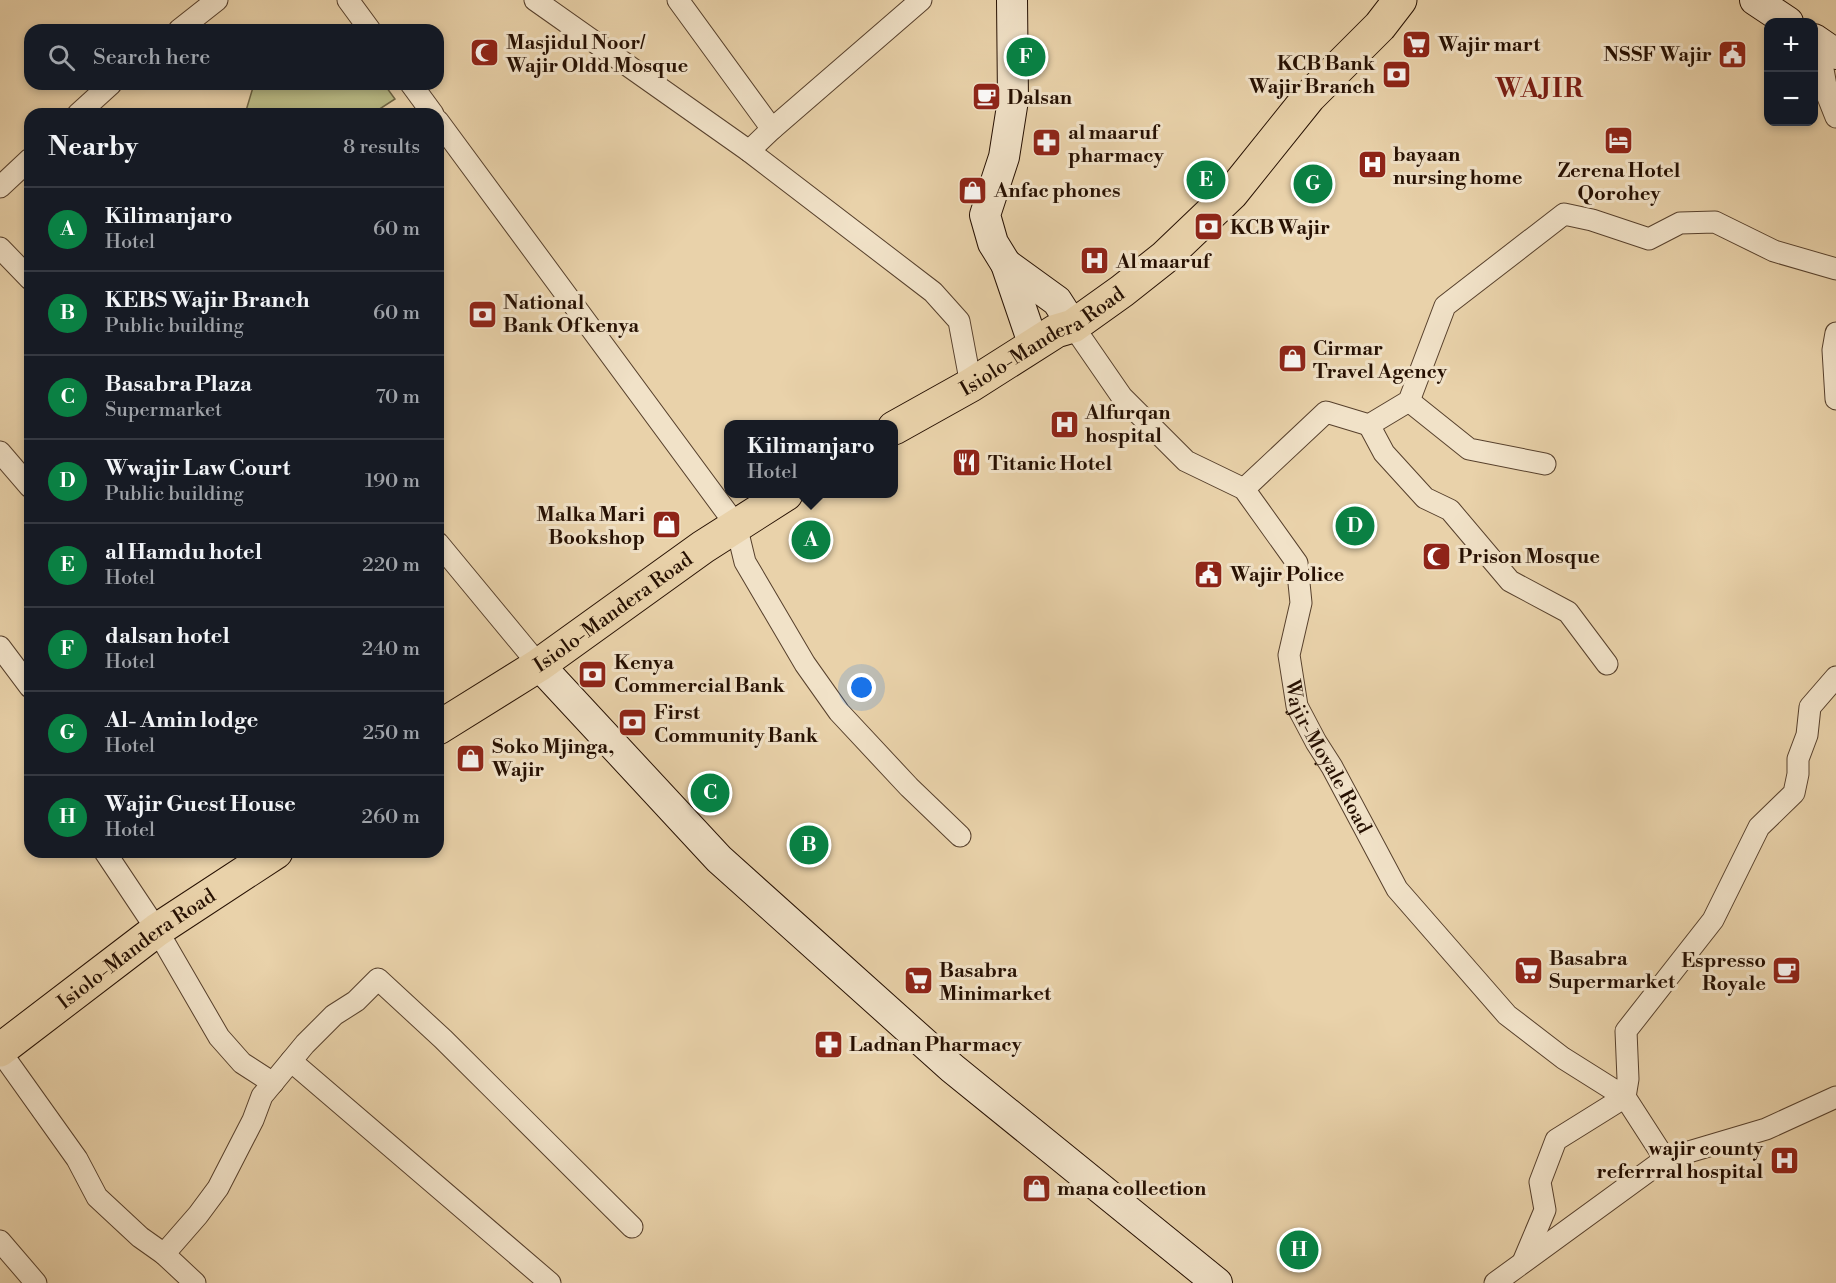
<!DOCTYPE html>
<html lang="en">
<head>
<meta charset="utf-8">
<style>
	body { margin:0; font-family:"Libre Bodoni",serif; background:#20242c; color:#f1f3f6 }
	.controls { position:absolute; right:18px; top:18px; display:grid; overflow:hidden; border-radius:12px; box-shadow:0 3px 9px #0003 }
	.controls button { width:54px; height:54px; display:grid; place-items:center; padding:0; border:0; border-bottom:2px solid #363941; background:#171b24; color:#f1f3f6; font:30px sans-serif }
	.you { position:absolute; left:862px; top:688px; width:21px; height:21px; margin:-15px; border:4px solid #fff; border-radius:50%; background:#1a73e8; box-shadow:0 0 0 9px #1a73e833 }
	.badge { display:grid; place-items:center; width:39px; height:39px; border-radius:50%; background:#0b8043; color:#fff; font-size:20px; font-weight:700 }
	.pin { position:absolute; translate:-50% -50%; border:3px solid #fff; box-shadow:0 2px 6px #0006 }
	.popup { position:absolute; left:724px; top:420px; width:174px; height:78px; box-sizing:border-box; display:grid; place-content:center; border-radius:12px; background:#171b24; filter:drop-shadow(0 2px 4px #0005); font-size:20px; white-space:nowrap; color:#9ea1a6 }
	.popup b { font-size:22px; color:#f1f3f6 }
	.popup::after { content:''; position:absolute; left:50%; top:100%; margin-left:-12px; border:12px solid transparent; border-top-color:#171b24 }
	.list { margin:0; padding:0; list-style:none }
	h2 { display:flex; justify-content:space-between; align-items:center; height:78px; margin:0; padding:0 24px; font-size:26px }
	h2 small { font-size:20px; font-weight:400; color:#9ea1a6 }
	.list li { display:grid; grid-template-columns:39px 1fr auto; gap:18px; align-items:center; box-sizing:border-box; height:84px; padding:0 24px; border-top:2px solid #363941 }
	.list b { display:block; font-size:22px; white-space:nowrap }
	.list p { margin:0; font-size:20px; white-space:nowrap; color:#9ea1a6 }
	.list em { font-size:20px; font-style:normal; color:#9ea1a6 }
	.icon { flex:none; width:33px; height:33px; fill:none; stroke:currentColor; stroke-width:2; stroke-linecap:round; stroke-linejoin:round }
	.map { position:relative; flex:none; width:1836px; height:1283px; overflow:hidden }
	.search { position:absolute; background:#171b24; box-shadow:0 3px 9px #0003; left:24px; top:24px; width:420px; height:66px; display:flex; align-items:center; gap:15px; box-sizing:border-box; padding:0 21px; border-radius:18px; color:#9ea1a6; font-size:22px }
	.panel { position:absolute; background:#171b24; box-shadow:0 3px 9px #0003; left:24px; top:108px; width:420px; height:750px; border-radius:18px }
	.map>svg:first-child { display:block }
	.green { fill:#babb86; stroke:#706644; stroke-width:1.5 }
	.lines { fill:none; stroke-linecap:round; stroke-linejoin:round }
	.street-casing { stroke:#57402c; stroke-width:23 }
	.secondary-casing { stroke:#261002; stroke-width:32 }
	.highway-casing { stroke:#261002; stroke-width:35 }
	.street { stroke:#f1e2c8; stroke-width:21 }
	.secondary { stroke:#f1e2c8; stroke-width:30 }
	.highway { stroke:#e9d2aa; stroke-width:33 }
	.labels { text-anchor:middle; stroke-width:6; stroke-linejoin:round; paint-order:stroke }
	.poi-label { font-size:20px; font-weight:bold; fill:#261002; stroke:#f1e2c8; text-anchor:start }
	.street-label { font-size:20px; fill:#261002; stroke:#f1e2c8 }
	.district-label { font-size:26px; font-weight:bold; letter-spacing:1.5px; fill:#7a1f14; stroke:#f1e2c8 }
</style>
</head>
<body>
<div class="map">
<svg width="1836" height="1283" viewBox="0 0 1836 1283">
	<rect width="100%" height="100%" fill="#e9d2aa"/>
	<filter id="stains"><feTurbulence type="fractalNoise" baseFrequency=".00333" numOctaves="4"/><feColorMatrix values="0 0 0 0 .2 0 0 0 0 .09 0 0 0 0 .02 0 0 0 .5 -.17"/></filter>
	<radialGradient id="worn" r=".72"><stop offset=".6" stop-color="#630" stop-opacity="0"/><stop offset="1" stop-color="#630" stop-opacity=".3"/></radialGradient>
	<path class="green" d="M254 84H384L395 99 372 114H245Z"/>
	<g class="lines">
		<defs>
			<g id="street">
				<path d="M348 0 370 30"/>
				<path d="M535 0 749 151 933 292 959 321 971 385"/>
				<path d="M678 0 772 129"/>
				<path d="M179 30 217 0"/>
				<path d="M1818 42 1828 97 1836 117"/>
				<path d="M411 84 433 114"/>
				<path d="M78 114 111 84"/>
				<path d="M438 121 736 525 745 562 805 664 839 712 909 787 960 836"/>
				<path d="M749 151 772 129 921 0"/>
				<path d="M0 187 30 159"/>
				<path d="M0 248 30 279"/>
				<path id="s1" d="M1073 326 1122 397 1186 461 1244 489 1297 563 1301 603 1289 655 1297 706 1316 742 1332 767 1397 889 1507 1015 1563 1058 1625 1097 1665 1159"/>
				<path d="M1836 333 1833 350 1836 399"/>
				<path d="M1409 401 1469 449 1545 464"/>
				<path d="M1369 425 1384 453 1425 498 1450 510 1510 581 1568 612 1607 664"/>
				<path d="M0 452 30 487"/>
				<path d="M1244 489 1326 412 1369 425 1409 401 1445 306 1564 214 1592 220 1649 239 1680 223 1715 222 1774 251 1836 269"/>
				<path d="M438 543 539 665"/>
				<path d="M0 647 30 687"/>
				<path d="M105 852 157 930 219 1037 242 1063 273 1083"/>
				<path d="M0 1051 77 1159 97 1197 140 1237 164 1254 198 1215 218 1188 253 1120 262 1096 305 1044 334 1015 356 1001 378 979 443 1039 632 1227"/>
				<path d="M291 1061 550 1283"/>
				<path d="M0 1241 36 1283"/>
				<path d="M164 1254 195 1283"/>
				<path d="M1523 1262 1545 1210 1540 1182 1556 1140 1625 1097 1628 1079 1626 1031 1713 920 1759 827 1794 793 1798 774V759L1807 735 1810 707 1836 677"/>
				<path d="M1495 1283 1665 1159 1766 1129 1836 1097"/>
			</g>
			<g id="secondary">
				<path d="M1012 0 1013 100 1004 157 985 215 993 243 1006 264 1034 346"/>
				<path d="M1755 0 1788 22"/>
				<path d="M1814 39 1836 54"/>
				<path d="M1006 264 1057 301 1073 326"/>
				<path d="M539 665 719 859 952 1068 1217 1283"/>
			</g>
			<g id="highway">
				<path id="s2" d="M894 428 971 385 1056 331 1073 326 1122 291 1165 257 1232 193 1309 97 1380 26 1400 0"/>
				<path id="s3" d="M438 728 539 665 703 547 786 494"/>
				<path id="s4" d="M0 1050 157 930 276 852"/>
			</g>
		</defs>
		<use href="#street" class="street-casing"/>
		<use href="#secondary" class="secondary-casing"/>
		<use href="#highway" class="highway-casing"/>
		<use href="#street" class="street"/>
		<use href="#secondary" class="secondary"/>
		<use href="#highway" class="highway"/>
	</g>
	<defs>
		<symbol id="supermarket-square" viewBox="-11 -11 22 22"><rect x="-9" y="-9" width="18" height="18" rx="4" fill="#8f2418" stroke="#f1e2c8"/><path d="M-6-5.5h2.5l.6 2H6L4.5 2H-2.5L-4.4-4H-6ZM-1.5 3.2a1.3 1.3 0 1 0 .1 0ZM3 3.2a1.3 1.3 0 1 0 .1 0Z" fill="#fff"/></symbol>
		<symbol id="mosque-square" viewBox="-11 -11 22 22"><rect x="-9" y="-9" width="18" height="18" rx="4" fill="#8f2418" stroke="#f1e2c8"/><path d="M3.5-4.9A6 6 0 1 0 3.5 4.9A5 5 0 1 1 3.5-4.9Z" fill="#fff"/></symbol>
		<symbol id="civic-square" viewBox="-11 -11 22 22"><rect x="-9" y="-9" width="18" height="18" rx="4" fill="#8f2418" stroke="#f1e2c8"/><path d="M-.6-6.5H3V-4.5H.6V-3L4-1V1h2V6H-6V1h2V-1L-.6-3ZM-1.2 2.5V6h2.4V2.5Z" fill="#fff"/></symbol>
		<symbol id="bank-square" viewBox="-11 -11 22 22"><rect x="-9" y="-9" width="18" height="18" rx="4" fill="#8f2418" stroke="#f1e2c8"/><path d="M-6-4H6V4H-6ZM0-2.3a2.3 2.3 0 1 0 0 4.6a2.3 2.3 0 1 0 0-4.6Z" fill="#fff"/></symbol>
		<symbol id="cafe-square" viewBox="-11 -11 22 22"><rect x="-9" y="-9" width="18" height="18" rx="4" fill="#8f2418" stroke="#f1e2c8"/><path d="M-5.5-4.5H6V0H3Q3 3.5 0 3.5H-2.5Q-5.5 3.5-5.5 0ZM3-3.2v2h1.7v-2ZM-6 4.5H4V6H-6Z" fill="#fff"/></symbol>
		<symbol id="hotel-square" viewBox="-11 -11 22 22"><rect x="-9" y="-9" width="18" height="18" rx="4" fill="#8f2418" stroke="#f1e2c8"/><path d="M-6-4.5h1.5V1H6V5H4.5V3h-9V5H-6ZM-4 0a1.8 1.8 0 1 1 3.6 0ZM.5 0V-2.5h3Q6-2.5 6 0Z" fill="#fff"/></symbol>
		<symbol id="pharmacy-square" viewBox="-11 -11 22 22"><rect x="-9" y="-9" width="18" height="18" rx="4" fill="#8f2418" stroke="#f1e2c8"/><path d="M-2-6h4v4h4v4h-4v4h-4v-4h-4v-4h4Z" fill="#fff"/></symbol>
		<symbol id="hospital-square" viewBox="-11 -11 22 22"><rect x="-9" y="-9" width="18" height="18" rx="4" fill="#8f2418" stroke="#f1e2c8"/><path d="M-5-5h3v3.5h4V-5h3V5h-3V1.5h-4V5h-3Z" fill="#fff"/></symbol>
		<symbol id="shop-square" viewBox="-11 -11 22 22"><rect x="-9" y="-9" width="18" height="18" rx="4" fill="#8f2418" stroke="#f1e2c8"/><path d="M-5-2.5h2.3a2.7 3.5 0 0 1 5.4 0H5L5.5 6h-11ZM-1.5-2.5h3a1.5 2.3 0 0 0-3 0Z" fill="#fff"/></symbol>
		<symbol id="restaurant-square" viewBox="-11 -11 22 22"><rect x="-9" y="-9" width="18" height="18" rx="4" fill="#8f2418" stroke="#f1e2c8"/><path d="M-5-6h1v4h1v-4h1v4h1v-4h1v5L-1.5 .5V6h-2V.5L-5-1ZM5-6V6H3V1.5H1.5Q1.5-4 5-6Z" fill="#fff"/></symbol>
	</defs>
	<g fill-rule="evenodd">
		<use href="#supermarket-square" x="1400" y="28" width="33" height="33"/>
		<use href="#mosque-square" x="468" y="36" width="33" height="33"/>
		<use href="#civic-square" x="1716" y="38" width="33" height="33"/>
		<use href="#bank-square" x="1380" y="58" width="33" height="33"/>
		<use href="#cafe-square" x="970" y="80" width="33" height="33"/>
		<use href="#hotel-square" x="1602" y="124" width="33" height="33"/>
		<use href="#pharmacy-square" x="1030" y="126" width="33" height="33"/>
		<use href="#hospital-square" x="1356" y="148" width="33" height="33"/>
		<use href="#shop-square" x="956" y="174" width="33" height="33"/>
		<use href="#bank-square" x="1192" y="210" width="33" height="33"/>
		<use href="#hospital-square" x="1078" y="244" width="33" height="33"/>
		<use href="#bank-square" x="466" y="298" width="33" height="33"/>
		<use href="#shop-square" x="1276" y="342" width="33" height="33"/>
		<use href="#hospital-square" x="1048" y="408" width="33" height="33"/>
		<use href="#restaurant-square" x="950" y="446" width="33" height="33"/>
		<use href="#shop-square" x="650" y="508" width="33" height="33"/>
		<use href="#mosque-square" x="1420" y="540" width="33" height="33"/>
		<use href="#civic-square" x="1192" y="558" width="33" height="33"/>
		<use href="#bank-square" x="576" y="658" width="33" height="33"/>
		<use href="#bank-square" x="616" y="706" width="33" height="33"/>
		<use href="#shop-square" x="454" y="742" width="33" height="33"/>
		<use href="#supermarket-square" x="1512" y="954" width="33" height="33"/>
		<use href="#cafe-square" x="1770" y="954" width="33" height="33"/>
		<use href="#supermarket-square" x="902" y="964" width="33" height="33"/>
		<use href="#pharmacy-square" x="812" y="1028" width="33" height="33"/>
		<use href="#hospital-square" x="1768" y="1144" width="33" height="33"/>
		<use href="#shop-square" x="1020" y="1172" width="33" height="33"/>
	</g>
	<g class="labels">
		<g class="poi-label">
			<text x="506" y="49">Masjidul Noor/<tspan x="506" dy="23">Wajir Oldd Mosque</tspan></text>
			<text x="1438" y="51">Wajir mart</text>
			<text x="1712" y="61" text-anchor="end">NSSF Wajir</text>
			<text x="1375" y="70" text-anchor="end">KCB Bank<tspan x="1375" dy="23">Wajir Branch</tspan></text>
			<text x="1007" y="104">Dalsan</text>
			<text x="1068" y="139">al maaruf<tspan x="1068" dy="23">pharmacy</tspan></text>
			<text x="1393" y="161">bayaan<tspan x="1393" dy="23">nursing home</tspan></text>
			<text x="1619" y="177" text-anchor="middle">Zerena Hotel<tspan x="1619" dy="23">Qorohey</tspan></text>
			<text x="994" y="197">Anfac phones</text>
			<text x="1230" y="234">KCB Wajir</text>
			<text x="1116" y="268">Al maaruf</text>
			<text x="503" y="309">National<tspan x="503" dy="23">Bank Of kenya</tspan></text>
			<text x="1313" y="355">Cirmar<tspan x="1313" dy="23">Travel Agency</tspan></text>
			<text x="1085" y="419">Alfurqan<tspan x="1085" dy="23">hospital</tspan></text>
			<text x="988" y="470">Titanic Hotel</text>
			<text x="645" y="521" text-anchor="end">Malka Mari<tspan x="645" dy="23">Bookshop</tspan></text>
			<text x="1458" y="563">Prison Mosque</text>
			<text x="1230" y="581">Wajir Police</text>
			<text x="614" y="669">Kenya<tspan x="614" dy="23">Commercial Bank</tspan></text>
			<text x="654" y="719">First<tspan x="654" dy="23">Community Bank</tspan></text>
			<text x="492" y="753">Soko Mjinga,<tspan x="492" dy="23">Wajir</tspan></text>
			<text x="1549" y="965">Basabra<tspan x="1549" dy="23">Supermarket</tspan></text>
			<text x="1766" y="967" text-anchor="end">Espresso<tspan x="1766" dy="23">Royale</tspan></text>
			<text x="939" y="977">Basabra<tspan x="939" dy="23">Minimarket</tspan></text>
			<text x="849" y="1051">Ladnan Pharmacy</text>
			<text x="1763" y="1155" text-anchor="end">wajir county<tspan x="1763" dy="23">referrral hospital</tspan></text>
			<text x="1057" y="1195">mana collection</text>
		</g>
		<g class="street-label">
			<text dy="7" stroke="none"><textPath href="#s2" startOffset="172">Isiolo-Mandera Road</textPath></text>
			<text dy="7" stroke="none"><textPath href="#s3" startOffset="210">Isiolo-Mandera Road</textPath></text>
			<text dy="7" stroke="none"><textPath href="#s1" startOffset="536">Wajir-Moyale Road</textPath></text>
			<text dy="7" stroke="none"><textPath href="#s4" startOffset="170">Isiolo-Mandera Road</textPath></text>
		</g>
		<g class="district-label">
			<text x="1540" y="97">WAJIR</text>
		</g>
	</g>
	<rect width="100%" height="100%" filter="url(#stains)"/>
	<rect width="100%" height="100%" fill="url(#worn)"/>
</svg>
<div class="controls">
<button>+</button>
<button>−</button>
</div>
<div class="you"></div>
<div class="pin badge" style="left:811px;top:540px">A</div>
<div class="popup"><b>Kilimanjaro</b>Hotel</div>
<div class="pin badge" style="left:809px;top:845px">B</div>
<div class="pin badge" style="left:710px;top:793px">C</div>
<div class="pin badge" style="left:1355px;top:526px">D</div>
<div class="pin badge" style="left:1206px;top:180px">E</div>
<div class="pin badge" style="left:1026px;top:57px">F</div>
<div class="pin badge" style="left:1313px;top:184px">G</div>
<div class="pin badge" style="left:1299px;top:1250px">H</div>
<div class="search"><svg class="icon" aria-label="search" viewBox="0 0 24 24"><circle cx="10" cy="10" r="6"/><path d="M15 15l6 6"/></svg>Search here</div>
<section class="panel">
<h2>Nearby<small>8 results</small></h2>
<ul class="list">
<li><span class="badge">A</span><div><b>Kilimanjaro</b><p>Hotel</p></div><em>60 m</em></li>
<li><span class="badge">B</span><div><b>KEBS Wajir Branch</b><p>Public building</p></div><em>60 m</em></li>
<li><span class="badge">C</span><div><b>Basabra Plaza</b><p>Supermarket</p></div><em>70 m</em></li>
<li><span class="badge">D</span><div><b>Wwajir Law Court</b><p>Public building</p></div><em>190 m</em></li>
<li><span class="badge">E</span><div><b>al Hamdu hotel</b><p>Hotel</p></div><em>220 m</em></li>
<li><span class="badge">F</span><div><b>dalsan hotel</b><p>Hotel</p></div><em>240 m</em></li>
<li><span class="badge">G</span><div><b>Al- Amin lodge</b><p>Hotel</p></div><em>250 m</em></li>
<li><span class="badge">H</span><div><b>Wajir Guest House</b><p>Hotel</p></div><em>260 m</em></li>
</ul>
</section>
</div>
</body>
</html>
